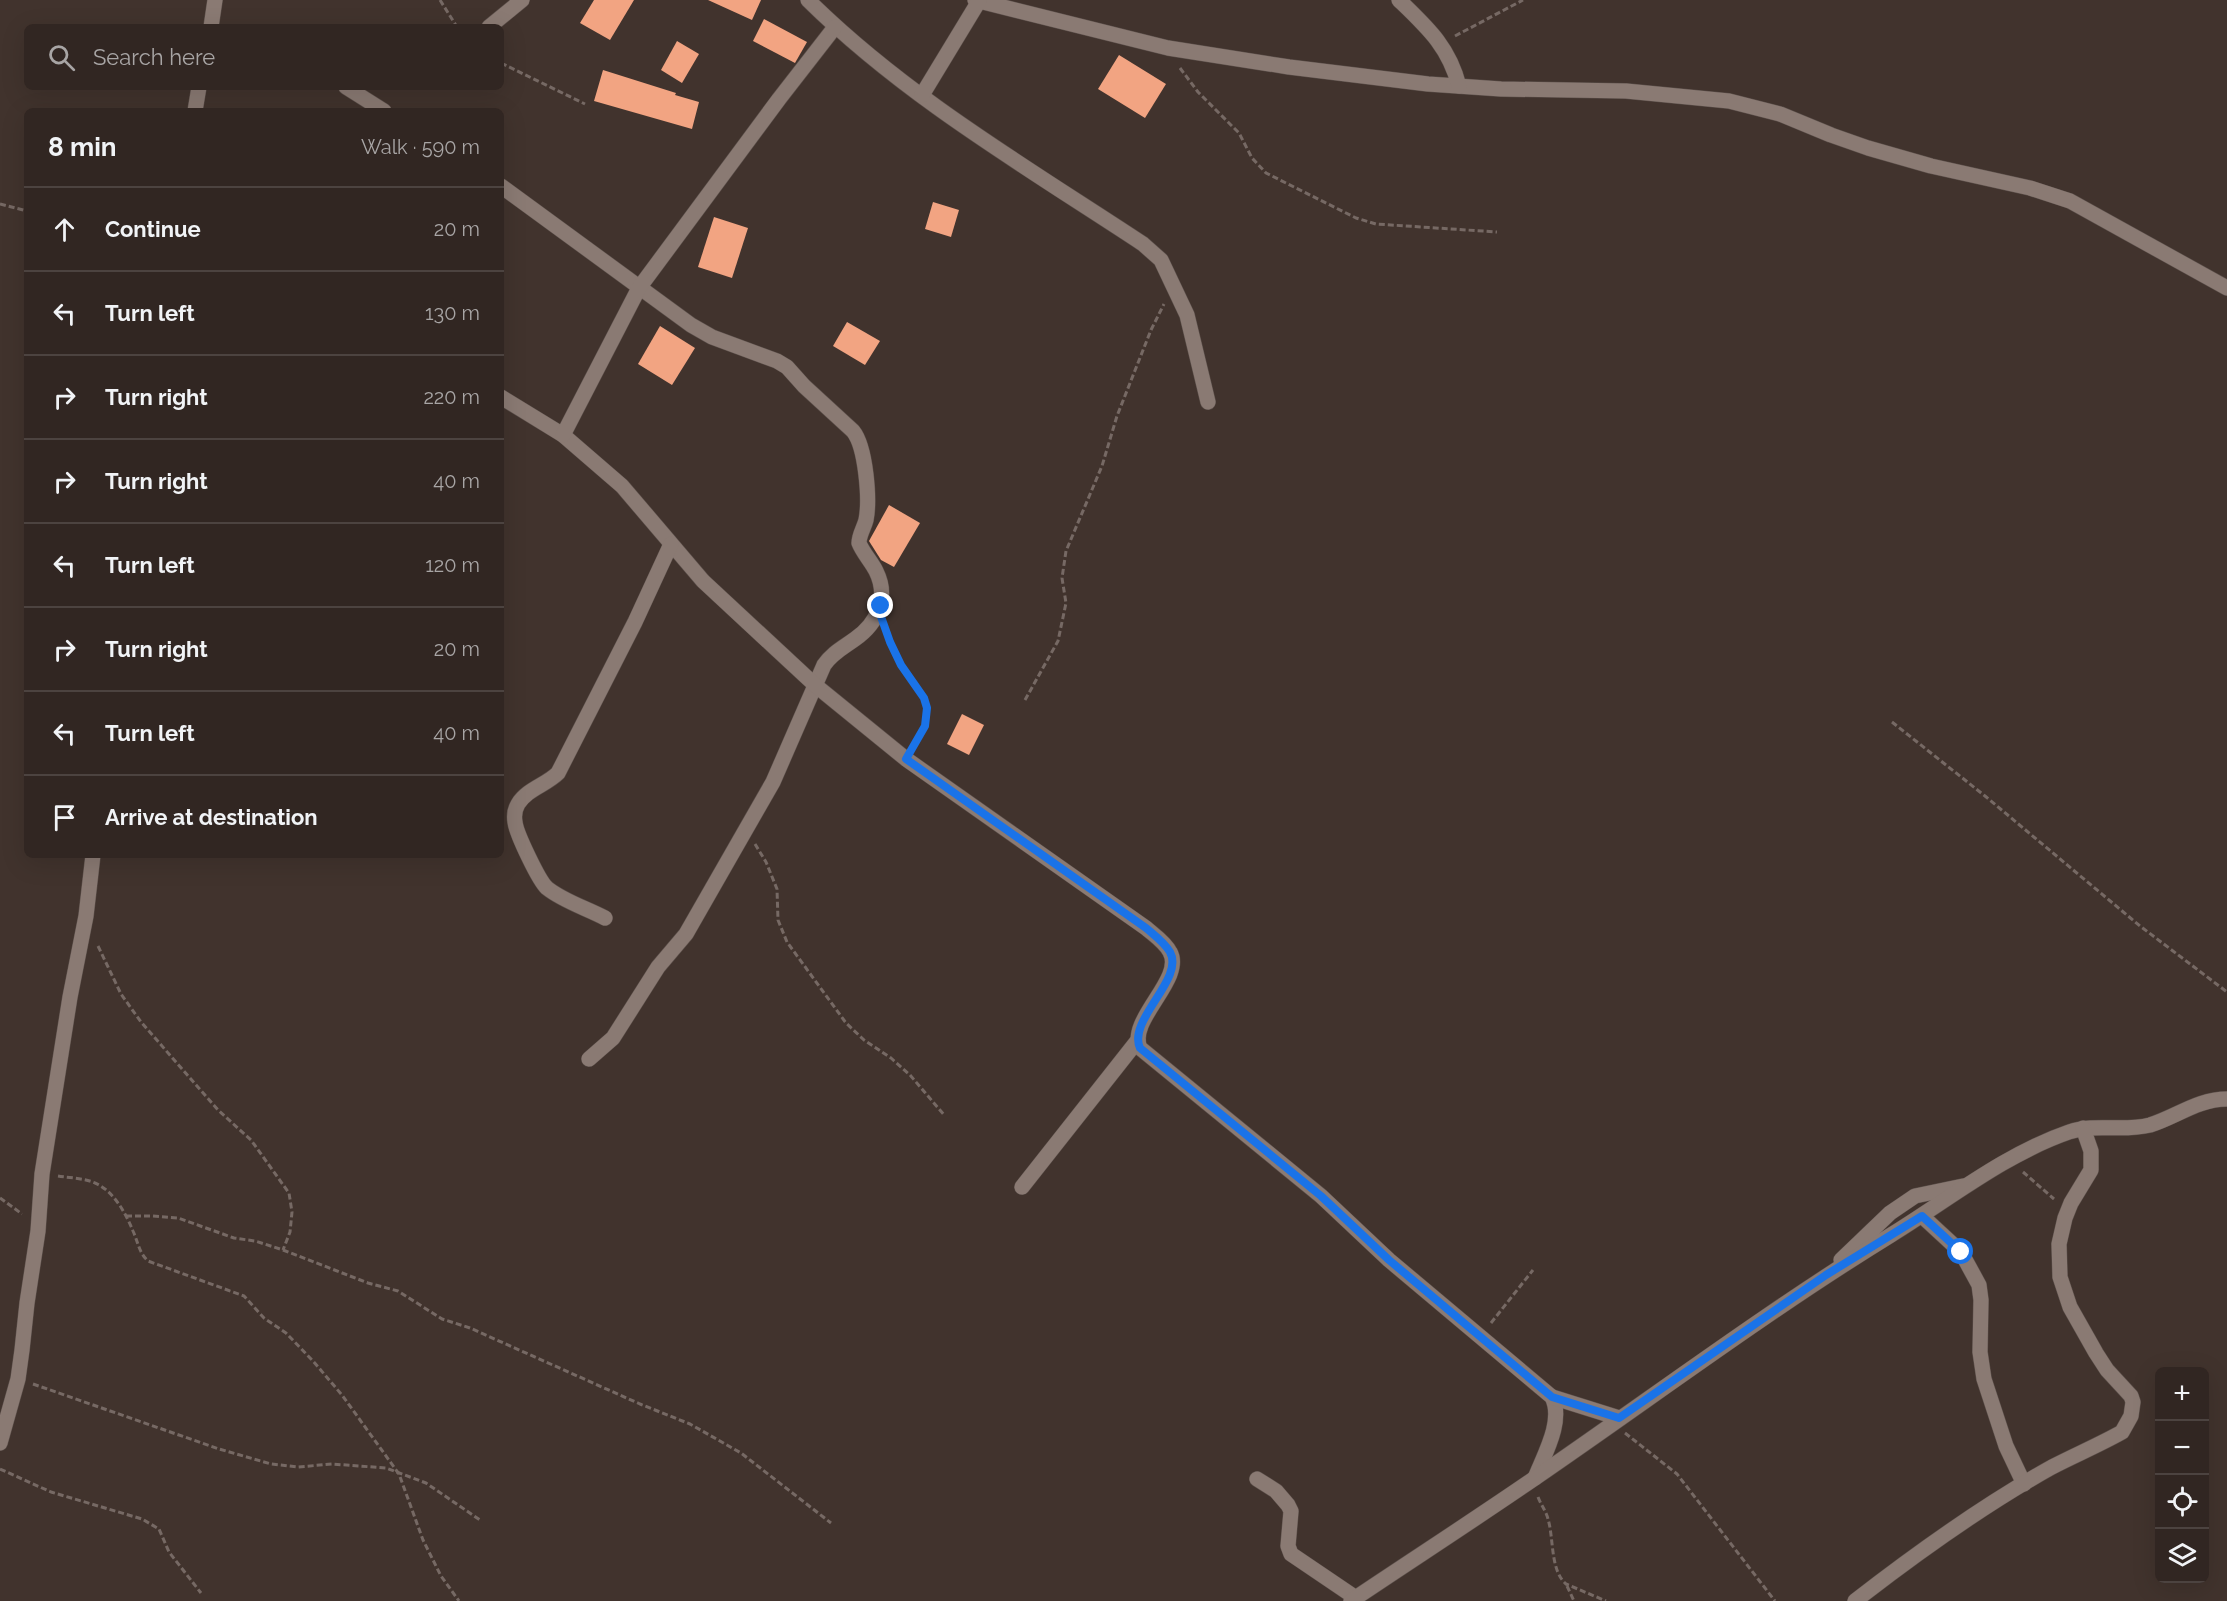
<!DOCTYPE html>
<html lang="en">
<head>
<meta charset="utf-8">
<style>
	body { margin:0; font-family:Raleway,sans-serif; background:#392e2a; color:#f1f3f6 }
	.controls { position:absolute; right:18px; bottom:18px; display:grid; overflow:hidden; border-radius:9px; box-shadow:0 6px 24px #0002 }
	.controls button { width:54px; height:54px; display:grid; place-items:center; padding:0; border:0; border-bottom:2px solid #4c4340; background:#312622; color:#f1f3f6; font:30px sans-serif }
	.stop { position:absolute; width:18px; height:18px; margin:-14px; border:4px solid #1a73e8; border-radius:50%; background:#fff }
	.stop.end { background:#1a73e8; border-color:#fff; box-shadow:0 2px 6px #0008 }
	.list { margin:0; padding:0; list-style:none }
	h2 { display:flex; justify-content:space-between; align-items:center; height:78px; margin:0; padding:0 24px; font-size:26px }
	h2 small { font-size:20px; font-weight:400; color:#a8a5a5 }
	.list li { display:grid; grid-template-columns:39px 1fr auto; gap:18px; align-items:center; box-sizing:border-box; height:84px; padding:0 24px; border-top:2px solid #4c4340 }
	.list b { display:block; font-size:22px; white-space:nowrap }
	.list em { font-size:20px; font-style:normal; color:#a8a5a5 }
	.icon { flex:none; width:33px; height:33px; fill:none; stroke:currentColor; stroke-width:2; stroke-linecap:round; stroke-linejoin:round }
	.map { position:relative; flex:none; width:2227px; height:1601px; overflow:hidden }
	.search { position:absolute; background:#312622; box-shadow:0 6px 24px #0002; left:24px; top:24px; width:480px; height:66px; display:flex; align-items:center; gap:15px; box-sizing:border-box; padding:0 21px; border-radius:9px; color:#a8a5a5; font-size:22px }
	.panel { position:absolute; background:#312622; box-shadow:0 6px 24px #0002; left:24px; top:108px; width:480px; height:750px; border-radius:9px }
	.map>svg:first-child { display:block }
	.building { fill:#f2a482 }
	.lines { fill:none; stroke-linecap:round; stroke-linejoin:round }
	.minor-casing { stroke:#5c504b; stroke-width:16 }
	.path { stroke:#766964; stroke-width:3; stroke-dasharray:6 3; stroke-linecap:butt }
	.minor { stroke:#8a7a73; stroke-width:15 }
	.route { stroke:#1a73e8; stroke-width:8 }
</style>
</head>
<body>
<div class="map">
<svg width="2227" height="1601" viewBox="0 0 2227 1601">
	<rect width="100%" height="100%" fill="#41332d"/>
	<g class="building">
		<path d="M594 0H634L610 40 580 23Z"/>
		<path d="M708 0H761L752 20Z"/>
		<path d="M764 19 807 42 795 63 753 41Z"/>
		<path d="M677 41 699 54 682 83 661 70Z"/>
		<path d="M1119 55 1166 84 1145 118 1098 89Z"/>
		<path d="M603 70 676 93 675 95 699 102 692 129 594 101Z"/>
		<path d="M933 202 959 210 951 237 925 229Z"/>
		<path d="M714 217 748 228 732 278 698 267Z"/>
		<path d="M847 322 880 341 865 365 833 346Z"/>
		<path d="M660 326 695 348 672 385 638 364Z"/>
		<path d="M889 505 920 523 894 567 881 560 869 541Z"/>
		<path d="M962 714 984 725 969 755 947 744Z"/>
	</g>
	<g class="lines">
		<defs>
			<g id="minor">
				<path d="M808 0C906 97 1028 168 1143 244L1161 260 1187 315 1208 402"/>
				<path d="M975 0 1168 48 1289 67 1428 84 1501 89 1626 91 1729 101 1780 114 1831 135 1868 148 1931 166 2030 188 2070 201 2227 288"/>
				<path d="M1399 0C1428 28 1449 47 1459 86"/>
				<path d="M211 27 215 0"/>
				<path d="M489 27 522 0"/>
				<path d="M346 87 384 111"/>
				<path d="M922 95 979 1"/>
				<path d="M195 111 199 87"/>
				<path d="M501 186 691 325 712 337 777 361 787 367 804 386 853 431C866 447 870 500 866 520 864 528 859 535 859 543 863 553 871 561 876 571 889 597 878 623 855 639 844 647 832 653 824 665L773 782 686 934 658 967 613 1038 589 1059"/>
				<path d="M501 397 563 435 622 486 703 581 815 685 906 759 1146 928C1154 935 1165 942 1170 952 1185 979 1127 1020 1140 1048L1321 1196 1389 1260 1552 1397C1564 1421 1544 1455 1535 1478"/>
				<path d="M563 435 639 288 779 99 835 27"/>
				<path d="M605 918C586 908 563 901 547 888 539 881 516 833 515 822 514 816 515 809 518 804 527 789 546 785 558 773L635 622 671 544"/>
				<path d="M1022 1187 1138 1040"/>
				<path d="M1922 1216 1961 1252 1979 1285 1981 1300 1980 1352 1984 1379 2006 1446 2024 1484"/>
				<path d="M1841 1260 1890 1213 1915 1196 1963 1186"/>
				<path d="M1552 1397 1619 1418"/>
				<path d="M0 1443 18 1379 22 1350 27 1303 38 1231 42 1174 70 997 86 916 93 855"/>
				<path d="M1257 1479 1276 1491 1288 1505 1291 1511 1288 1546 1291 1554 1356 1598"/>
				<path d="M1351 1601C1412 1560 1474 1520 1535 1478 1653 1397 1769 1310 1891 1235 1948 1200 2005 1154 2069 1132 2096 1123 2123 1132 2150 1125 2176 1117 2198 1099 2227 1099"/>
				<path d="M1855 1601C1918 1552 1982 1506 2052 1467 2075 1455 2099 1445 2122 1432L2131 1416 2133 1402 2131 1396 2107 1370 2096 1353 2070 1307 2060 1277 2059 1244 2065 1218 2071 1203 2091 1170V1151L2083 1128"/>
			</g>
		</defs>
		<use href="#minor" class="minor-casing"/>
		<g class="path">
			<path d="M440 0 457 27"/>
			<path d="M1455 36 1523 0"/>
			<path d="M501 63 585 104"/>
			<path d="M1180 68 1198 92 1239 133 1252 158 1266 173 1356 218 1376 224 1497 232"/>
			<path d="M0 204 27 211"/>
			<path d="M886 631C890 643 895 654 901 665 922 699 939 705 915 745"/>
			<path d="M1025 700 1058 641 1066 603 1062 578 1066 551 1102 466 1117 416 1151 330 1164 304"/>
			<path d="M1892 722 1985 796 2140 926 2227 992"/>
			<path d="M755 844 766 862 777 889 778 920 787 942 846 1023 864 1040 891 1058 910 1075 945 1116"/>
			<path d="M98 946 121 994 141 1022 218 1110 251 1140 289 1193 292 1212 290 1232 283 1250"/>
			<path d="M2023 1172 2054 1199"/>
			<path d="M58 1176C70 1178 84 1178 95 1183 114 1191 126 1214 133 1231 138 1242 139 1253 148 1261L244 1296 264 1318 286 1333 313 1361 342 1395 399 1474 423 1540 441 1576 459 1601"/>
			<path d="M0 1198 22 1214"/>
			<path d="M126 1216H153L178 1218 234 1238 255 1241 283 1250 368 1283 398 1291 442 1319 470 1328 640 1404 690 1424 741 1453 831 1523"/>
			<path d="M1491 1323 1533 1270"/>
			<path d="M33 1384 219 1449 271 1464 298 1467 332 1464 386 1468 426 1483 480 1520"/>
			<path d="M1625 1433 1677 1474 1775 1601"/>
			<path d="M0 1469 51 1492 142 1519 159 1529 169 1552 201 1593"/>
			<path d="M1538 1497C1541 1505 1546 1511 1548 1519 1554 1539 1550 1570 1566 1584L1606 1601"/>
			<path d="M1567 1586 1574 1601"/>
		</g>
		<use href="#minor" class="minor"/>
	</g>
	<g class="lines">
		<path class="route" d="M881 606 879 611 890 642 901 665 924 698 927 708 925 726 906 759 1146 928C1154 935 1164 942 1170 952 1185 979 1127 1020 1140 1048L1321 1196 1389 1260 1552 1397 1619 1418 1826 1275 1922 1216 1961 1252"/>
	</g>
</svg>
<div class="controls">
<button>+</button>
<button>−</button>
<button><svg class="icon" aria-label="locate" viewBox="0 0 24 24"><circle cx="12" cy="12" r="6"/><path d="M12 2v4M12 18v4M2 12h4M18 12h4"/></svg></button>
<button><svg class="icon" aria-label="layers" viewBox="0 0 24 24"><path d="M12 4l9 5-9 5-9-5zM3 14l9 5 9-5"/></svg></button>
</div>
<div class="stop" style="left:1961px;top:1252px"></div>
<div class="stop end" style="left:881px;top:606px"></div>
<div class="search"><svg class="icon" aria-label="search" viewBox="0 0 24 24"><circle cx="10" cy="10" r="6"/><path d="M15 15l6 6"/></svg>Search here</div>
<section class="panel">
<h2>8 min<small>Walk · 590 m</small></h2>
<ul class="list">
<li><svg class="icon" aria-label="ahead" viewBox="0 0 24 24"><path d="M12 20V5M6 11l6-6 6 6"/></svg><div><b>Continue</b></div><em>20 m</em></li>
<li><svg class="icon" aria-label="left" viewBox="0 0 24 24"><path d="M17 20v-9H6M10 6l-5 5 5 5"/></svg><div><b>Turn left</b></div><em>130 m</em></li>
<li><svg class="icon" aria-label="right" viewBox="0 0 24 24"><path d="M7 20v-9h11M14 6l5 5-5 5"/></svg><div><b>Turn right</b></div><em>220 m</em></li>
<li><svg class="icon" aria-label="right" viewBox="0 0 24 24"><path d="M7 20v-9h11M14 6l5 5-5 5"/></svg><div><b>Turn right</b></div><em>40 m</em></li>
<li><svg class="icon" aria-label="left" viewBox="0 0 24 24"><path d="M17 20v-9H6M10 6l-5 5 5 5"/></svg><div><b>Turn left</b></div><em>120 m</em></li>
<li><svg class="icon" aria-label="right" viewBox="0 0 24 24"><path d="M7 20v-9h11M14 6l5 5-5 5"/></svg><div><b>Turn right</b></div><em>20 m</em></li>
<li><svg class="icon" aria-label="left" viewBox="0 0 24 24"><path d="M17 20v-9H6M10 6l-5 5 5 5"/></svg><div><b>Turn left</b></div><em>40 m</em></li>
<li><svg class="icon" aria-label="arrive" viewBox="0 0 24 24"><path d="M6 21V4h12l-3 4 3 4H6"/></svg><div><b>Arrive at destination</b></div></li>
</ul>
</section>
</div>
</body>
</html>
